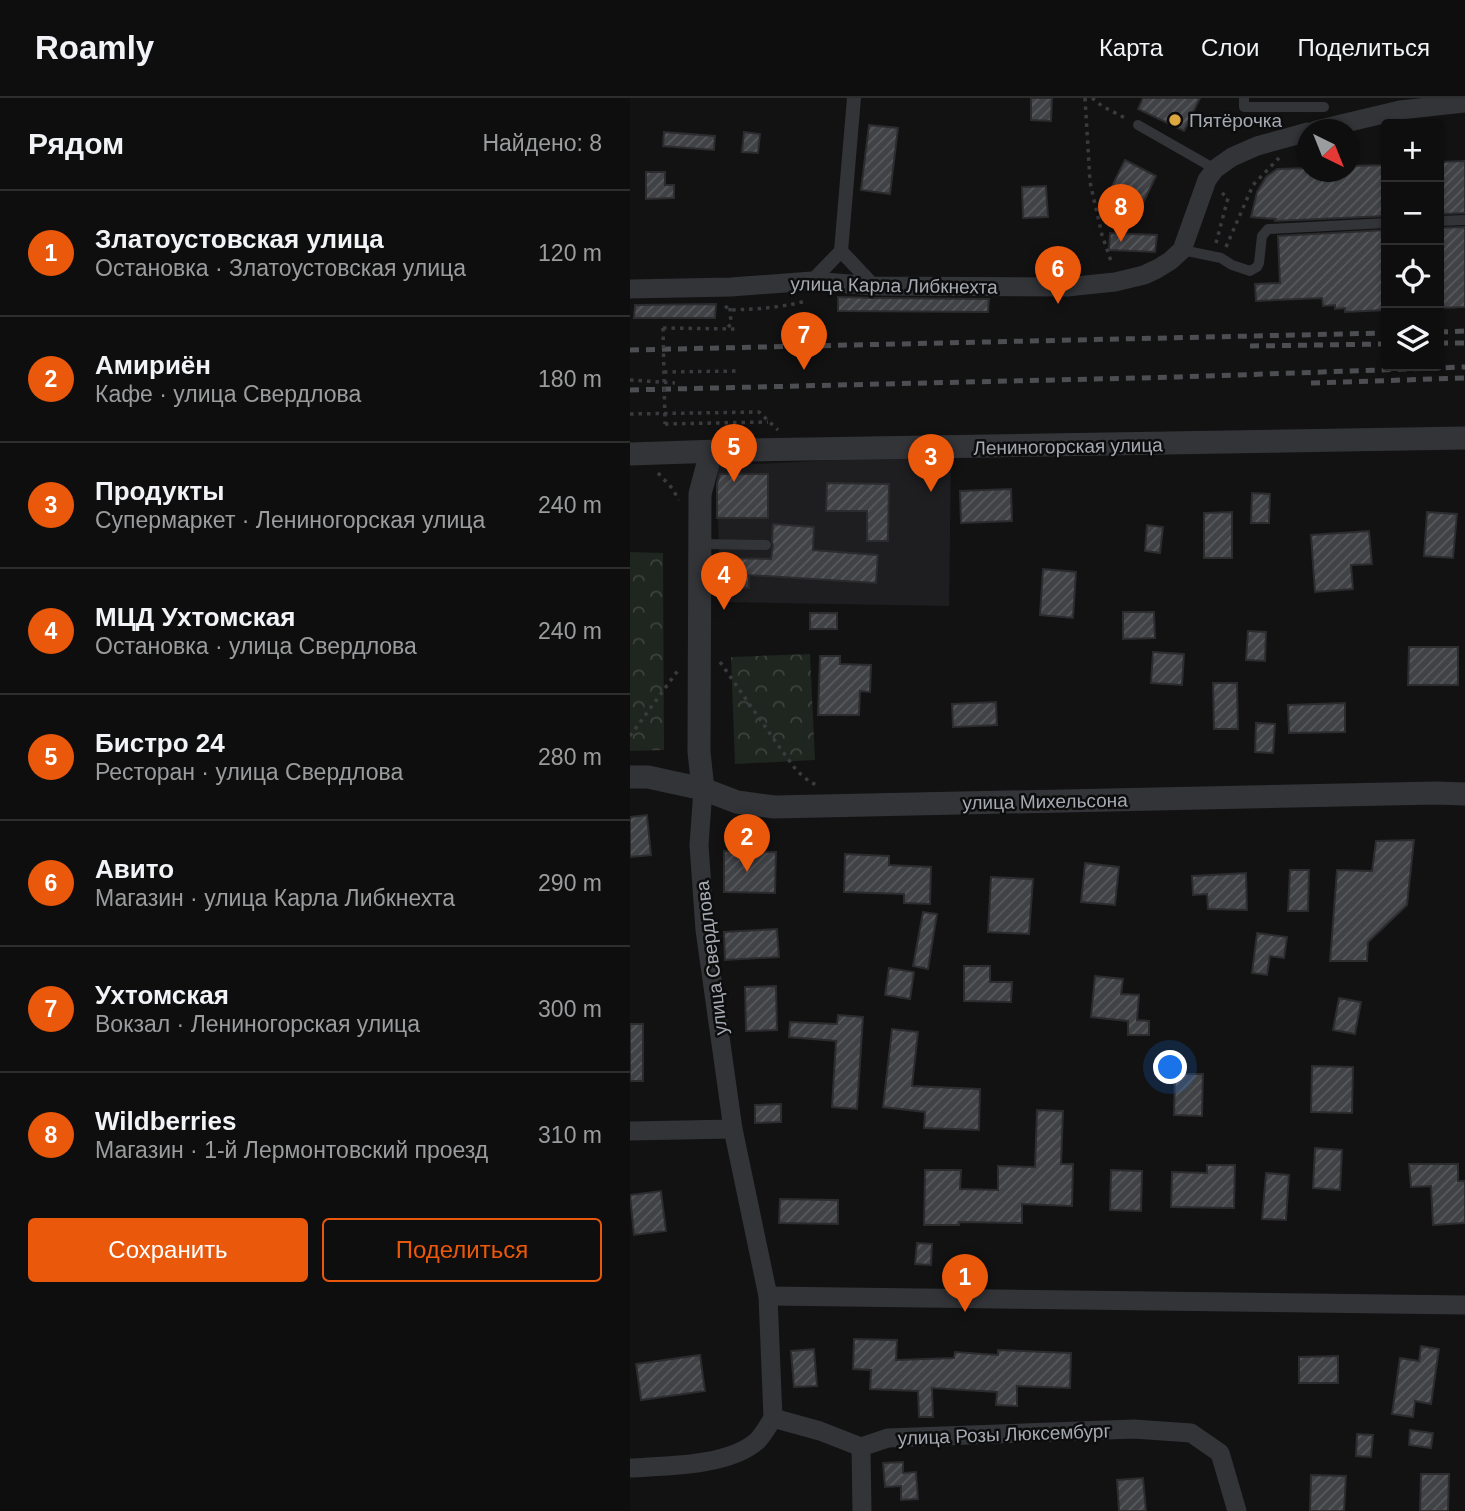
<!DOCTYPE html>
<html lang="ru">
<head>
<meta charset="utf-8">
<style>
	body { margin:0; font-family:Arial,sans-serif; background:#1c1c1c; color:#f1f3f6 }
	.controls { position:absolute; right:21px; top:21px; display:grid; overflow:hidden; border-radius:7px; box-shadow:0 2px 5px #0004 }
	.controls button { width:63px; height:63px; display:grid; place-items:center; padding:0; border:0; border-bottom:2px solid #2e2e2e; background:#0e0e0e; color:#f1f3f6; font:35px sans-serif }
	.compass { position:absolute; left:667px; top:21px; width:63px; height:63px; border-radius:50%; background:#0e0e0e; box-shadow:0 2px 5px #0004; rotate:137deg }
	.you { position:absolute; left:541px; top:970px; width:24px; height:24px; margin:-18px; border:5px solid #fff; border-radius:50%; background:#1a73e8; box-shadow:0 0 0 10px #1a73e833 }
	.badge { display:grid; place-items:center; width:46px; height:46px; border-radius:50%; background:#ea580c; color:#fff; font-size:23px; font-weight:700 }
	.pin { position:absolute; translate:-50% -58px; filter:drop-shadow(0 2px 4px #0008) }
	.pin::after { content:''; position:absolute; top:37px; width:24px; height:21px; background:inherit; clip-path:polygon(0 0,100% 0,50% 100%) }
	.list { margin:0; padding:0; list-style:none }
	h2 { display:flex; justify-content:space-between; align-items:center; height:91px; margin:0; padding:0 28px; font-size:30px }
	h2 small { font-size:23px; font-weight:400; color:#9b9c9e }
	.list li { display:grid; grid-template-columns:46px 1fr auto; gap:21px; align-items:center; box-sizing:border-box; height:126px; padding:0 28px; border-top:2px solid #2e2e2e }
	.list b { display:block; font-size:26px; white-space:nowrap }
	.list p { margin:0; font-size:23px; white-space:nowrap; color:#9b9c9e }
	.list em { font-size:23px; font-style:normal; color:#9b9c9e }
	.actions { display:flex; gap:14px; padding:21px 28px }
	.actions a { flex:1; padding:16px 0; border:2px solid #ea580c; border-radius:7px; text-align:center; font-size:24px; color:#ea580c }
	.actions .main { background:#ea580c; color:#fff }
	.icon { flex:none; width:38px; height:38px; fill:none; stroke:currentColor; stroke-width:2; stroke-linecap:round; stroke-linejoin:round }
	.map { position:relative; flex:none; width:835px; height:1413px; overflow:hidden }
	header { display:flex; align-items:center; gap:42px; box-sizing:border-box; height:98px; padding:0 35px; background:#0e0e0e; border-bottom:2px solid #2e2e2e }
	header strong { font-size:33px }
	nav { display:flex; gap:38px; margin-inline-start:auto; font-size:24px }
	main { display:flex }
	aside { flex:1; background:#0e0e0e }
	.map>svg:first-child { display:block }
	.built { fill:#1e1e20 }
	.forest { fill:url(#forest-crowns) }
	.building { fill:url(#building-hatch); stroke:#2c2c2f; stroke-width:2 }
	.lines { fill:none; stroke-linecap:round; stroke-linejoin:round }
	.path { stroke:#393b3e; stroke-width:3.5; stroke-dasharray:3.5 5; stroke-linecap:butt }
	.service { stroke:#333438; stroke-width:10 }
	.pedestrian { stroke:#333438; stroke-width:14 }
	.minor { stroke:#333438; stroke-width:19 }
	.tertiary { stroke:#333438; stroke-width:23 }
	.rail { stroke:#4c4e52; stroke-width:5; stroke-dasharray:9 7; stroke-linecap:butt }
	.path-bridge { stroke:#393b3e; stroke-width:3.5; stroke-dasharray:3.5 5; stroke-linecap:butt }
	.poi-dot { fill:#dda740; stroke:#0d0d0e; stroke-width:2.5 }
	.labels { text-anchor:middle; stroke-width:5; stroke-linejoin:round; paint-order:stroke }
	.poi-label { font-size:19px; fill:#a5a9b2; stroke:#0d0d0e; text-anchor:start }
	.street-label { font-size:19px; fill:#a5a9b2; stroke:#0d0d0e }
</style>
</head>
<body>
<header>
<strong>Roamly</strong>
<nav><a>Карта</a><a>Слои</a><a>Поделиться</a></nav>
</header>
<main>
<aside>
<h2>Рядом<small>Найдено: 8</small></h2>
<ul class="list">
<li><span class="badge">1</span><div><b>Златоустовская улица</b><p>Остановка · Златоустовская улица</p></div><em>120 m</em></li>
<li><span class="badge">2</span><div><b>Амириён</b><p>Кафе · улица Свердлова</p></div><em>180 m</em></li>
<li><span class="badge">3</span><div><b>Продукты</b><p>Супермаркет · Лениногорская улица</p></div><em>240 m</em></li>
<li><span class="badge">4</span><div><b>МЦД Ухтомская</b><p>Остановка · улица Свердлова</p></div><em>240 m</em></li>
<li><span class="badge">5</span><div><b>Бистро 24</b><p>Ресторан · улица Свердлова</p></div><em>280 m</em></li>
<li><span class="badge">6</span><div><b>Авито</b><p>Магазин · улица Карла Либкнехта</p></div><em>290 m</em></li>
<li><span class="badge">7</span><div><b>Ухтомская</b><p>Вокзал · Лениногорская улица</p></div><em>300 m</em></li>
<li><span class="badge">8</span><div><b>Wildberries</b><p>Магазин · 1-й Лермонтовский проезд</p></div><em>310 m</em></li>
</ul>
<div class="actions"><a class="main">Сохранить</a><a>Поделиться</a></div>
</aside>
<div class="map">
<svg width="835" height="1413" viewBox="0 0 835 1413">
	<defs>
		<pattern id="forest-crowns" width="20" height="18" patternUnits="userSpaceOnUse" patternTransform="scale(1.75)"><rect width="20" height="18" fill="#1f251f"/><path d="M2 6a3 3 0 1 1 6 0M12 15a3 3 0 1 1 6 0" fill="none" stroke="#3d423d"/></pattern>
		<pattern id="building-hatch" width="6" height="6" patternUnits="userSpaceOnUse" patternTransform="scale(1.75)"><rect width="6" height="6" fill="#414246"/><path d="M-1 1l2-2M0 6l6-6M5 7l2-2" fill="none" stroke="#595a5e"/></pattern>
	</defs>
	<rect width="100%" height="100%" fill="#121213"/>
	<path class="built" d="M321 356 319 508 91 504 86 368Z"/>
	<g class="forest">
		<path d="M0 454 33 455 34 652 0 653Z"/>
		<path d="M180 556 185 662 105 666 101 559Z"/>
	</g>
	<g class="building">
		<path d="M401 0H422L421 23 401 22Z"/>
		<path d="M513 0H570L554 33 508 11Z"/>
		<path d="M239 27 268 30 260 96 231 92Z"/>
		<path d="M34 34 85 38 84 52 33 48Z"/>
		<path d="M114 34 130 36 128 55 112 54Z"/>
		<path d="M495 62 526 78 505 122 473 106Z"/>
		<path d="M835 63V115L809 116V64Z"/>
		<path d="M756 67V118L645 123 646 121 621 119 627 94 636 79 647 71 677 70V74H719V68Z"/>
		<path d="M16 74H35V87H44V100L16 101Z"/>
		<path d="M416 88 418 119 393 120 392 89Z"/>
		<path d="M835 129V209L809 210V130Z"/>
		<path d="M756 132V212L715 214V210L705 211V207L693 208 692 200 626 203 625 186 650 185 648 138Z"/>
		<path d="M480 135 527 137 525 154 479 152Z"/>
		<path d="M208 199 244 200 359 201 358 214 208 213Z"/>
		<path d="M86 206 85 220H4L5 207Z"/>
		<path d="M90 376H138V420H87V386Z"/>
		<path d="M197 385 259 386 258 443H237V413H196Z"/>
		<path d="M381 391 382 423 331 425 330 393Z"/>
		<path d="M622 395 640 396 639 425H621Z"/>
		<path d="M602 414V460H574V415Z"/>
		<path d="M797 414 827 416 823 460 794 458Z"/>
		<path d="M143 426 184 429 183 452 248 457 246 485 119 477V490H103V480L94 479 93 460 141 461 143 448 142 443Z"/>
		<path d="M517 427 533 429 530 455 515 453Z"/>
		<path d="M739 433 742 466 721 467 723 491 685 494 681 437Z"/>
		<path d="M413 471 446 474 443 520 410 517Z"/>
		<path d="M493 514H524L525 540 493 541Z"/>
		<rect x="180" y="515" width="27" height="16"/>
		<path d="M618 533 636 534 635 563 616 562Z"/>
		<path d="M779 549H828V587H778Z"/>
		<path d="M523 554 554 556 552 587 521 585Z"/>
		<path d="M190 558H210V566L241 567 240 594 230 593 229 617H188Z"/>
		<path d="M583 585H607L608 631H584Z"/>
		<path d="M366 604 367 627 323 629 322 606Z"/>
		<path d="M715 605V634L659 635 658 607Z"/>
		<path d="M626 625 645 626 643 655 625 654Z"/>
		<path d="M17 717 21 757 0 759V719Z"/>
		<path d="M784 742 777 807 738 844 737 863H700L707 772 742 773 746 743Z"/>
		<path d="M94 753 146 754 145 795 94 794Z"/>
		<path d="M215 756 259 758V767L301 769 300 806 274 805V796L214 794Z"/>
		<path d="M455 765 489 769 485 807 451 804Z"/>
		<path d="M660 772H679L678 813H658Z"/>
		<path d="M616 775 617 812 578 811 577 796 563 797 562 778Z"/>
		<path d="M361 779 403 781 399 836 358 834Z"/>
		<path d="M293 814 307 816 298 871 283 868Z"/>
		<path d="M147 831 149 859 95 862 94 834Z"/>
		<path d="M627 835 657 839 654 860 640 858 637 877 622 875Z"/>
		<path d="M334 868H360V884H382L381 904 334 903Z"/>
		<path d="M259 870 284 874 280 901 255 897Z"/>
		<path d="M465 878 493 881 491 896 509 897 507 922 519 923V937H498V923L461 919Z"/>
		<path d="M146 888 147 932 116 933 115 889Z"/>
		<path d="M709 900 731 904 725 936 703 932Z"/>
		<path d="M208 917 233 919 227 1011 202 1009 206 943 159 939 160 924 207 926Z"/>
		<rect x="0" y="926" width="13" height="57"/>
		<path d="M262 931 288 934 282 988 350 991 349 1032 294 1030 295 1014 253 1009Z"/>
		<path d="M682 968 723 969 722 1015 681 1014Z"/>
		<path d="M545 976H573L572 1018 544 1017Z"/>
		<path d="M151 1006V1024L125 1025V1007Z"/>
		<path d="M407 1012 433 1013 431 1066H443L442 1108 392 1106V1125L329 1124V1127H294L295 1072H331L330 1091 368 1092V1068L405 1069Z"/>
		<path d="M685 1050 712 1052 710 1092 683 1090Z"/>
		<path d="M779 1066H828V1083H835V1125L803 1127 801 1088 781 1089Z"/>
		<path d="M577 1067H605L604 1110 541 1109 542 1074 577 1075Z"/>
		<path d="M481 1072 512 1073 511 1113 480 1112Z"/>
		<path d="M636 1075 659 1077 656 1122 632 1121Z"/>
		<path d="M31 1093 36 1133 4 1137 0 1097Z"/>
		<path d="M150 1101 208 1102V1126L149 1125Z"/>
		<path d="M287 1145 302 1146 301 1167 285 1166Z"/>
		<path d="M224 1241 267 1242 266 1262 324 1260 325 1254 368 1257V1252L441 1255 440 1290 387 1288V1308L366 1307 367 1294 302 1290 303 1319H289L288 1293 240 1291 241 1272 223 1271Z"/>
		<path d="M791 1248 809 1251 801 1306 785 1303 783 1319 762 1316 770 1260 789 1263Z"/>
		<path d="M184 1251 187 1288 164 1289 161 1253Z"/>
		<path d="M70 1257 75 1293 11 1302 6 1266Z"/>
		<path d="M708 1258V1285H669V1259Z"/>
		<path d="M780 1332 803 1335 801 1350 779 1347Z"/>
		<path d="M727 1336 743 1337 741 1359 726 1358Z"/>
		<path d="M273 1364V1375L286 1374 288 1401 271 1402V1388L255 1389 253 1365Z"/>
		<path d="M791 1376H819L818 1413H790Z"/>
		<path d="M681 1377 716 1378 714 1413H680Z"/>
		<path d="M513 1380 516 1413H489L487 1382Z"/>
	</g>
	<g class="lines">
		<g class="path">
			<path d="M455 0 460 84 472 137 482 166"/>
			<path d="M462 0 472 8 497 21"/>
			<path d="M586 145 598 100 592 95"/>
			<path d="M596 149 623 87 649 60"/>
			<path d="M95 208 100 212C127 211 150 210 176 203"/>
			<path d="M98 229 101 226 100 210"/>
			<path d="M33 230 105 231"/>
			<path d="M34 274 107 273"/>
			<path d="M0 282 45 285"/>
			<path d="M0 316 129 314 148 332"/>
			<path d="M35 326 138 324"/>
			<path d="M28 375 42 390 49 402"/>
			<path d="M90 564 150 650 167 673 181 685 189 687"/>
			<path d="M0 638 49 571"/>
		</g>
		<g class="service">
			<path d="M614 0V9H694"/>
			<path d="M508 27 585 71"/>
			<path d="M809 123 835 122"/>
			<path d="M552 152 591 160 602 167 620 173 627 169 629 165 632 138 638 131 756 125"/>
			<path d="M70 446 136 447"/>
		</g>
		<g class="pedestrian">
			<path d="M211 153 244 188"/>
			<path d="M182 183 211 153 224 0"/>
		</g>
		<g class="minor">
			<path d="M686 32 770 12 835 5"/>
			<path d="M0 191 101 189 182 183 244 188 437 189 485 184 514 177 527 171 540 163 552 152 577 82 585 71 602 59 627 48 678 34"/>
			<path d="M73 691 69 747 75 832 103 1031 138 1198 143 1320"/>
			<path d="M0 1033 103 1031"/>
			<path d="M138 1198 835 1207"/>
			<path d="M231 1349 232 1413"/>
			<path d="M0 1370C37 1368 99 1368 127 1343 133 1337 138 1328 143 1320L190 1333 231 1349 258 1340 504 1331 561 1335 590 1355 607 1413"/>
		</g>
		<g class="tertiary">
			<path d="M0 356 118 352 835 340"/>
			<path d="M0 679H18L73 691 107 704 144 709 806 695 835 696"/>
			<path d="M73 691 69 654 70 396 81 354"/>
		</g>
		<g class="rail">
			<path d="M809 234 835 233"/>
			<path d="M809 245H835"/>
			<path d="M620 248 756 246"/>
			<path d="M0 252 756 235"/>
			<path d="M681 285 835 280"/>
			<path d="M0 292 549 279 835 269"/>
		</g>
		<path class="path-bridge" d="M33 230 35 326"/>
	</g>
	<circle class="poi-dot" cx="545" cy="22" r="7"/>
	<g class="labels">
		<g class="poi-label">
			<text x="559" y="29">Пятёрочка</text>
		</g>
		<g class="street-label">
			<text transform="translate(264 187) rotate(1)" y="7">улица Карла Либкнехта</text>
			<text transform="translate(438 348) rotate(-1)" y="7">Лениногорская улица</text>
			<text transform="translate(415 703) rotate(-1)" y="7">улица Михельсона</text>
			<text transform="translate(81 860) rotate(-97)" y="7">улица Свердлова</text>
			<text transform="translate(374 1336) rotate(-2)" y="7">улица Розы Люксембург</text>
		</g>
	</g>
</svg>
<div class="controls">
<button>+</button>
<button>−</button>
<button><svg class="icon" aria-label="locate" viewBox="0 0 24 24"><circle cx="12" cy="12" r="6"/><path d="M12 2v4M12 18v4M2 12h4M18 12h4"/></svg></button>
<button><svg class="icon" aria-label="layers" viewBox="0 0 24 24"><path d="M12 4l9 5-9 5-9-5zM3 14l9 5 9-5"/></svg></button>
</div>
<svg class="compass" viewBox="-18 -18 36 36"><path d="M0-13l5 13h-10z" fill="#e53935"/><path d="M0 13l5-13h-10z" fill="#9b9c9e"/></svg>
<div class="you"></div>
<div class="pin badge" style="left:335px;top:1214px">1</div>
<div class="pin badge" style="left:117px;top:774px">2</div>
<div class="pin badge" style="left:301px;top:394px">3</div>
<div class="pin badge" style="left:94px;top:512px">4</div>
<div class="pin badge" style="left:104px;top:384px">5</div>
<div class="pin badge" style="left:428px;top:206px">6</div>
<div class="pin badge" style="left:174px;top:272px">7</div>
<div class="pin badge" style="left:491px;top:144px">8</div>
</div>
</main>
</body>
</html>
